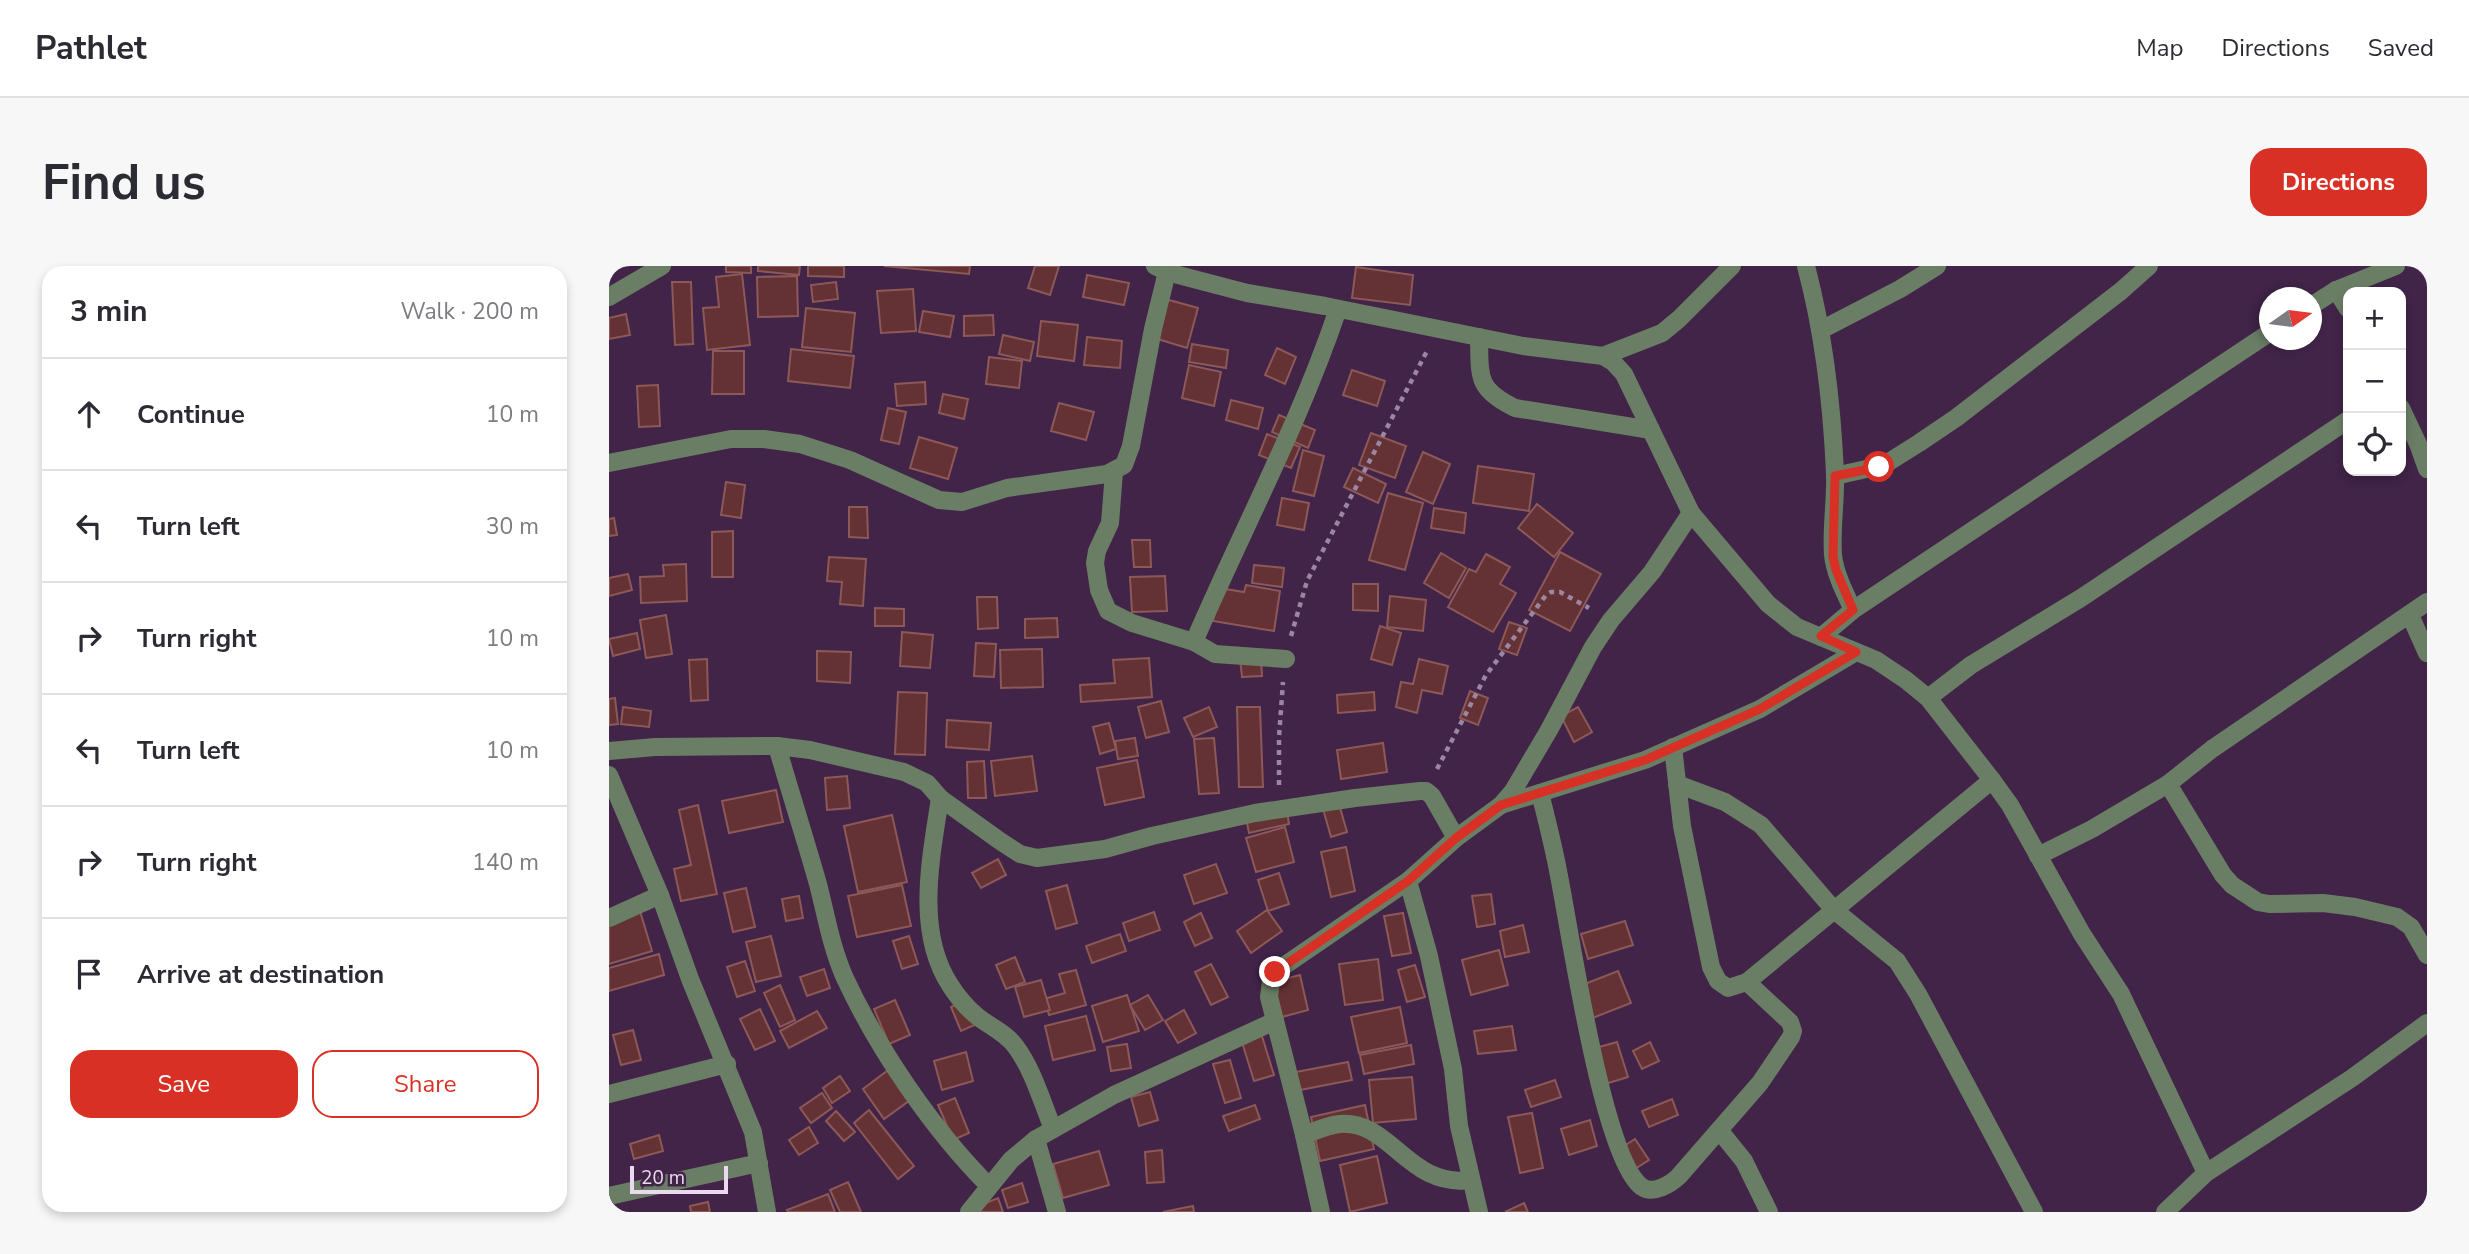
<!DOCTYPE html>
<html lang="en">
<head>
<meta charset="utf-8">
<style>
	body { margin:0; font-family:"Nunito Sans",sans-serif; background:#f7f7f7; color:#2b2b33 }
	.controls { position:absolute; right:21px; top:21px; display:grid; overflow:hidden; border-radius:14px; box-shadow:0 4px 10px #0003 }
	.controls button { width:63px; height:63px; display:grid; place-items:center; padding:0; border:0; border-bottom:2px solid #e1e1e2; background:#fff; color:#2b2b33; font:35px sans-serif }
	.compass { position:absolute; left:1650px; top:21px; width:63px; height:63px; border-radius:50%; background:#fff; box-shadow:0 4px 10px #0003; rotate:76deg }
	.scale { position:absolute; left:21px; bottom:18px; width:98px; box-sizing:border-box; padding-left:7px; border:4px solid #ebd9f0; border-top:0; font-size:19px; line-height:24px; white-space:nowrap; color:#ebd9f0; -webkit-text-stroke:5px #412448; paint-order:stroke }
	.stop { position:absolute; width:21px; height:21px; margin:-16px; border:5px solid #d93025; border-radius:50%; background:#fff }
	.stop.end { background:#d93025; border-color:#fff; box-shadow:0 2px 7px #0008 }
	.list { margin:0; padding:0; list-style:none }
	h2 { display:flex; justify-content:space-between; align-items:center; height:91px; margin:0; padding:0 28px; font-size:30px }
	h2 small { font-size:23px; font-weight:400; color:#7c7c81 }
	.list li { display:grid; grid-template-columns:46px 1fr auto; gap:21px; align-items:center; box-sizing:border-box; height:112px; padding:0 28px; border-top:2px solid #e1e1e2 }
	.list b { display:block; font-size:26px; white-space:nowrap }
	.list em { font-size:23px; font-style:normal; color:#7c7c81 }
	.actions { display:flex; gap:14px; padding:21px 28px }
	.actions a { flex:1; padding:16px 0; border:2px solid #d93025; border-radius:21px; text-align:center; font-size:24px; color:#d93025 }
	.actions .main { background:#d93025; color:#fff }
	.icon { flex:none; width:38px; height:38px; fill:none; stroke:currentColor; stroke-width:2; stroke-linecap:round; stroke-linejoin:round }
	.map { position:relative; flex:none; width:1818px; height:946px; overflow:hidden; border-radius:21px }
	header { display:flex; align-items:center; gap:42px; box-sizing:border-box; height:98px; padding:0 35px; background:#fff; border-bottom:2px solid #e1e1e2 }
	header strong { font-size:33px }
	nav { display:flex; gap:38px; margin-inline-start:auto; font-size:24px }
	.intro { display:flex; align-items:center; justify-content:space-between; box-sizing:border-box; height:168px; padding:0 42px }
	h1 { margin:0; font-size:49px }
	.button { padding:18px 32px; border-radius:21px; background:#d93025; color:#fff; font-size:24px; font-weight:700 }
	main { display:flex; gap:42px; padding:0 42px }
	aside { flex:1; background:#fff; border-radius:21px; box-shadow:0 4px 10px #0003 }
	.map>svg:first-child { display:block }
	.building { fill:#643234; stroke:#8d5858; stroke-width:2 }
	.lines { fill:none; stroke-linecap:round; stroke-linejoin:round }
	.path { stroke:#9d86a3; stroke-width:4.5; stroke-dasharray:5 5; stroke-linecap:butt }
	.minor { stroke:#6a7e65; stroke-width:18 }
	.route { stroke:#d93025; stroke-width:9 }
</style>
</head>
<body>
<header>
<strong>Pathlet</strong>
<nav><a>Map</a><a>Directions</a><a>Saved</a></nav>
</header>
<div class="intro"><h1>Find us</h1><a class="button">Directions</a></div>
<main>
<aside>
<h2>3 min<small>Walk · 200 m</small></h2>
<ul class="list">
<li><svg class="icon" aria-label="ahead" viewBox="0 0 24 24"><path d="M12 20V5M6 11l6-6 6 6"/></svg><div><b>Continue</b></div><em>10 m</em></li>
<li><svg class="icon" aria-label="left" viewBox="0 0 24 24"><path d="M17 20v-9H6M10 6l-5 5 5 5"/></svg><div><b>Turn left</b></div><em>30 m</em></li>
<li><svg class="icon" aria-label="right" viewBox="0 0 24 24"><path d="M7 20v-9h11M14 6l5 5-5 5"/></svg><div><b>Turn right</b></div><em>10 m</em></li>
<li><svg class="icon" aria-label="left" viewBox="0 0 24 24"><path d="M17 20v-9H6M10 6l-5 5 5 5"/></svg><div><b>Turn left</b></div><em>10 m</em></li>
<li><svg class="icon" aria-label="right" viewBox="0 0 24 24"><path d="M7 20v-9h11M14 6l5 5-5 5"/></svg><div><b>Turn right</b></div><em>140 m</em></li>
<li><svg class="icon" aria-label="arrive" viewBox="0 0 24 24"><path d="M6 21V4h12l-3 4 3 4H6"/></svg><div><b>Arrive at destination</b></div></li>
</ul>
<div class="actions"><a class="main">Save</a><a>Share</a></div>
</aside>
<div class="map">
<svg width="1818" height="946" viewBox="0 0 1818 946">
	<rect width="100%" height="100%" fill="#412448"/>
	<g class="building">
		<path d="M117 0H142V7L117 6Z"/>
		<path d="M149 0H191L190 9 149 5Z"/>
		<path d="M199 0H235V11L199 10Z"/>
		<path d="M275 0H361L360 8Z"/>
		<path d="M426 0H450L441 29 419 22Z"/>
		<path d="M747 1 804 9 801 39 743 32Z"/>
		<path d="M133 8 141 79 98 84 94 42 110 41 107 11Z"/>
		<path d="M478 9 520 17 515 39 474 31Z"/>
		<path d="M188 10 189 50 149 51 148 11Z"/>
		<path d="M63 16H82L84 78 66 79Z"/>
		<path d="M227 16 229 33 204 36 202 19Z"/>
		<path d="M304 23 307 65 272 67 268 25Z"/>
		<path d="M553 32 589 42 578 82 542 71Z"/>
		<path d="M197 42 246 47 242 86 193 81Z"/>
		<path d="M314 45 345 50 341 71 310 66Z"/>
		<path d="M17 48 21 69 0 73V52Z"/>
		<path d="M384 49 385 69 355 70V50Z"/>
		<path d="M432 55 469 59 465 95 428 90Z"/>
		<path d="M394 69 425 76 421 95 390 88Z"/>
		<path d="M478 71 513 75 511 102 475 99Z"/>
		<path d="M583 78 619 84 617 102 580 96Z"/>
		<path d="M668 82 687 91 676 118 656 109Z"/>
		<path d="M182 83 245 90 241 122 179 115Z"/>
		<path d="M104 85H135V128H103Z"/>
		<path d="M380 91 413 95 410 122 377 118Z"/>
		<path d="M580 99 612 106 605 140 573 132Z"/>
		<path d="M743 104 776 115 768 140 734 129Z"/>
		<path d="M316 116 317 138 288 140 286 118Z"/>
		<path d="M49 119 51 160 30 161 28 120Z"/>
		<path d="M334 128 359 133 355 153 330 147Z"/>
		<path d="M622 134 654 142 649 163 617 154Z"/>
		<path d="M450 137 485 146 477 174 442 165Z"/>
		<path d="M279 142 297 146 290 178 272 174Z"/>
		<path d="M670 149 706 164 699 182 663 166Z"/>
		<path d="M762 167 797 180 786 212 750 199Z"/>
		<path d="M658 168 691 181 682 202 650 189Z"/>
		<path d="M310 171 348 182 339 213 301 202Z"/>
		<path d="M694 184 715 190 705 230 684 225Z"/>
		<path d="M814 186 841 198 824 238 797 226Z"/>
		<path d="M869 200 925 208 920 245 864 237Z"/>
		<path d="M744 202 777 218 769 237 735 221Z"/>
		<path d="M117 216 136 219 132 252 112 249Z"/>
		<path d="M779 227 814 237 796 304 760 294Z"/>
		<path d="M673 232 700 237 695 264 668 259Z"/>
		<path d="M928 238 964 267 945 291 909 262Z"/>
		<path d="M240 241H258L259 272 240 271Z"/>
		<path d="M825 242 857 247 855 267 822 262Z"/>
		<path d="M5 252 8 269 0 270V253Z"/>
		<path d="M124 265V311H103V266Z"/>
		<path d="M523 274H541L542 301H525Z"/>
		<path d="M951 286 992 308 961 365 920 344Z"/>
		<path d="M832 287 857 302 840 332 815 317Z"/>
		<path d="M877 288 901 301 891 318 907 327 884 366 839 341 860 303 867 306Z"/>
		<path d="M220 291 257 293 254 340 231 338 233 316 218 315Z"/>
		<path d="M77 298 78 335 32 337 31 311 55 310 54 299Z"/>
		<path d="M645 299 675 302 673 321 643 317Z"/>
		<path d="M19 308 23 324 0 330V312Z"/>
		<path d="M556 310 558 345 523 346 521 311Z"/>
		<path d="M744 318H769V345L744 344Z"/>
		<path d="M637 319 671 325 665 365 604 355 610 322 635 326Z"/>
		<path d="M781 330 817 334 814 365 778 361Z"/>
		<path d="M368 331H388L389 362 369 363Z"/>
		<path d="M266 342 295 343V360H266Z"/>
		<path d="M57 349 63 388 37 392 31 354Z"/>
		<path d="M448 352 449 371 416 372V353Z"/>
		<path d="M900 356 918 362 908 389 890 383Z"/>
		<path d="M771 360 792 367 783 399 762 393Z"/>
		<path d="M293 366 324 369 321 402 291 400Z"/>
		<path d="M28 367 31 383 4 390 0 373Z"/>
		<path d="M367 377 387 378 385 411 365 410Z"/>
		<path d="M433 383 434 421 392 422 391 384Z"/>
		<path d="M208 385 242 386 241 417 208 415Z"/>
		<path d="M652 391 653 410 633 411 631 393Z"/>
		<path d="M540 392 543 431 472 436 471 419 506 417 504 394Z"/>
		<path d="M98 393 99 434 82 435 80 394Z"/>
		<path d="M810 393 839 400 833 428 813 424 808 447 787 441 792 416 804 418Z"/>
		<path d="M861 425 879 432 869 459 851 452Z"/>
		<path d="M289 426 318 427 316 489 286 488Z"/>
		<path d="M765 426 766 444 729 447 728 429Z"/>
		<path d="M6 432 9 458 0 459V433Z"/>
		<path d="M552 435 560 466 537 472 529 441Z"/>
		<path d="M14 441 42 445 40 461 12 458Z"/>
		<path d="M600 441 608 461 584 471 575 452Z"/>
		<path d="M628 441H651L654 521H630Z"/>
		<path d="M969 441 983 466 965 476 952 450Z"/>
		<path d="M338 454 382 457 380 484 337 481Z"/>
		<path d="M500 457 507 483 491 488 484 461Z"/>
		<path d="M526 472 529 490 509 493 506 475Z"/>
		<path d="M605 472 610 527 590 528 585 473Z"/>
		<path d="M774 477 778 506 732 513 728 484Z"/>
		<path d="M423 490 428 525 386 530 382 495Z"/>
		<path d="M528 494 535 531 496 539 488 502Z"/>
		<path d="M375 495 377 532H359L358 496Z"/>
		<path d="M238 510 241 542 218 544 216 512Z"/>
		<path d="M167 524 174 556 120 567 113 535Z"/>
		<path d="M730 538 738 566 722 571 714 543Z"/>
		<path d="M89 539 108 628 72 635 65 603 82 599 70 544Z"/>
		<path d="M677 539 680 558 640 567 636 547Z"/>
		<path d="M283 549 298 616 249 626 235 560Z"/>
		<path d="M676 561 685 596 647 606 637 572Z"/>
		<path d="M737 581 746 625 722 631 712 586Z"/>
		<path d="M389 593 397 609 372 622 363 607Z"/>
		<path d="M607 598 618 627 585 638 575 609Z"/>
		<path d="M670 607 680 638 659 645 649 614Z"/>
		<path d="M293 619 302 660 248 671 239 630Z"/>
		<path d="M458 619 468 657 447 663 437 625Z"/>
		<path d="M137 622 146 661 124 666 115 627Z"/>
		<path d="M882 628 886 658 868 661 863 630Z"/>
		<path d="M190 630 194 652 177 655 173 633Z"/>
		<path d="M658 644 673 665 642 687 628 665Z"/>
		<path d="M31 645 43 685 0 698V654Z"/>
		<path d="M545 646 551 664 520 675 514 657Z"/>
		<path d="M592 647 603 672 586 680 575 656Z"/>
		<path d="M794 647 802 687 783 690 775 650Z"/>
		<path d="M1016 655 1024 679 979 693 972 668Z"/>
		<path d="M914 659 920 686 896 691 891 665Z"/>
		<path d="M511 668 517 685 483 697 477 680Z"/>
		<path d="M162 670 172 710 147 716 137 676Z"/>
		<path d="M300 670 309 698 293 703 284 675Z"/>
		<path d="M890 684 899 719 862 729 853 694Z"/>
		<path d="M50 688 55 709 0 725V702Z"/>
		<path d="M406 691 416 716 397 723 387 699Z"/>
		<path d="M769 693 774 734 736 739 730 698Z"/>
		<path d="M136 695 146 725 128 731 118 701Z"/>
		<path d="M602 698 619 731 602 739 586 706Z"/>
		<path d="M806 699 816 731 798 736 789 704Z"/>
		<path d="M215 703 221 722 198 730 191 711Z"/>
		<path d="M467 704 477 739 440 749 435 733 456 727 450 708Z"/>
		<path d="M1009 705 1022 737 981 753 968 721Z"/>
		<path d="M691 709 699 744 673 751 664 716Z"/>
		<path d="M432 714 441 744 415 751 406 721Z"/>
		<path d="M171 719 186 754 171 761 155 727Z"/>
		<path d="M518 729 530 765 494 776 483 740Z"/>
		<path d="M539 729 554 754 536 764 521 739Z"/>
		<path d="M359 733 370 757 352 765 342 741Z"/>
		<path d="M286 734 301 769 280 778 265 743Z"/>
		<path d="M791 741 798 777 750 787 742 751Z"/>
		<path d="M151 743 166 775 146 784 131 753Z"/>
		<path d="M575 744 587 767 569 777 556 755Z"/>
		<path d="M208 745 218 762 180 782 171 765Z"/>
		<path d="M477 750 486 784 444 794 436 760Z"/>
		<path d="M903 760 907 784 869 788 865 765Z"/>
		<path d="M24 764 32 794 12 799 4 769Z"/>
		<path d="M652 767 665 809 645 815 632 773Z"/>
		<path d="M1008 776 1019 811 993 819 983 783Z"/>
		<path d="M1041 776 1050 795 1033 803 1024 785Z"/>
		<path d="M518 778 522 802 502 805 498 781Z"/>
		<path d="M802 779 805 798 755 808 751 789Z"/>
		<path d="M357 786 364 815 333 824 325 795Z"/>
		<path d="M621 794 632 832 616 837 604 798Z"/>
		<path d="M739 796 743 814 691 824 687 806Z"/>
		<path d="M282 802 304 832 275 853 254 823Z"/>
		<path d="M231 810 241 825 223 837 214 822Z"/>
		<path d="M803 811 807 853 764 857 760 814Z"/>
		<path d="M946 814 952 831 922 841 916 824Z"/>
		<path d="M541 826 549 854 530 860 522 831Z"/>
		<path d="M213 827 223 842 202 857 191 842Z"/>
		<path d="M346 832 360 867 344 874 329 839Z"/>
		<path d="M1063 833 1069 849 1040 861 1033 845Z"/>
		<path d="M646 839 651 853 620 865 614 850Z"/>
		<path d="M756 839 765 883 711 895 702 851Z"/>
		<path d="M260 844 305 900 289 913 245 857Z"/>
		<path d="M227 845 246 866 235 875 217 855Z"/>
		<path d="M923 847 934 902 911 907 899 851Z"/>
		<path d="M981 854 988 880 960 889 952 863Z"/>
		<path d="M200 861 209 877 190 889 180 874Z"/>
		<path d="M50 869 54 885 25 893 21 878Z"/>
		<path d="M1026 873 1040 894 1026 903 1012 882Z"/>
		<path d="M553 884 555 916 538 917 536 886Z"/>
		<path d="M490 885 500 919 454 932 444 898Z"/>
		<path d="M768 890 778 937 741 946 731 899Z"/>
		<path d="M239 916 252 946H231L221 924Z"/>
		<path d="M413 917 419 936 399 942 393 924Z"/>
		<path d="M219 928 226 946H179L178 944Z"/>
		<path d="M389 932 394 946H361L360 944Z"/>
		<path d="M99 936 101 946H82L81 940Z"/>
		<path d="M915 937 919 946H896Z"/>
		<path d="M584 940 585 946H554Z"/>
	</g>
	<g class="lines">
		<g class="path">
			<path d="M682 370 698 315 818 85"/>
			<path d="M828 503 877 409 937 329 942 326H951L980 342"/>
			<path d="M670 519V471L674 416"/>
		</g>
		<g class="minor">
			<path d="M546 0 558 6 638 27 716 40 914 80 994 90 1004 96 1015 108 1082 247 1159 338 1188 361 1267 394 1297 414 1319 432 1383 514 1401 539 1473 668 1512 728 1597 907"/>
			<path d="M1197 0C1215 68 1223 138 1226 208 1227 235 1222 262 1224 289 1226 308 1236 327 1244 344"/>
			<path d="M1727 24 1739 43"/>
			<path d="M0 31 53 0"/>
			<path d="M1702 40 1727 24 1787 0"/>
			<path d="M1212 64 1291 23 1328 0"/>
			<path d="M870 71C871 111 867 123 906 142L1042 164"/>
			<path d="M994 90 1053 67 1070 53 1123 0"/>
			<path d="M1792 142 1809 178 1818 203"/>
			<path d="M0 197 122 173H155L191 178 241 194 330 234 353 236 398 222 498 208 515 199 522 180 544 63 558 6"/>
			<path d="M505 206 501 257 488 285 486 297 490 324 499 345 523 357 585 376 606 388 677 393"/>
			<path d="M1226 210 1275 199 1310 177 1347 152 1512 25 1540 0"/>
			<path d="M1801 349 1818 387"/>
			<path d="M1212 371 1244 344 1660 67"/>
			<path d="M585 376C633 264 690 159 729 43"/>
			<path d="M1319 432 1362 399 1472 332 1739 154"/>
			<path d="M168 480C181 526 196 572 209 618 217 649 222 680 235 710 268 782 324 864 380 920"/>
			<path d="M1064 481 1073 560 1102 701 1109 715 1119 722 1138 716 1383 514"/>
			<path d="M0 485 46 481 168 480 201 484 295 506 318 517 331 532 391 575 411 588 428 592 496 583 543 570 646 547 746 532 811 525H817L823 530 847 572"/>
			<path d="M0 509 51 629 81 713 144 866 158 946"/>
			<path d="M1068 518 1116 536 1152 559 1225 644 1288 695 1309 728 1425 946"/>
			<path d="M1559 518 1614 609 1623 619 1649 636 1660 638 1714 637 1746 641 1788 651 1802 661 1818 689"/>
			<path d="M931 527C938 555 945 582 950 610 961 664 994 894 1033 921 1044 929 1062 918 1070 910L1151 817 1182 771 1184 765 1181 756 1138 716"/>
			<path d="M331 532C322 592 306 665 341 719 348 730 359 743 369 751 382 761 397 767 407 781 424 804 433 836 444 863"/>
			<path d="M892 539 1036 494 1151 443 1247 386"/>
			<path d="M1429 590 1483 563 1559 518 1603 483 1818 336"/>
			<path d="M799 615 820 690 844 803 850 860 870 946"/>
			<path d="M0 652 51 629"/>
			<path d="M0 828 118 798"/>
			<path d="M1110 864 1135 895 1160 946"/>
			<path d="M695 869C707 865 718 859 731 858 782 854 799 922 861 914"/>
			<path d="M427 873 448 946"/>
			<path d="M0 930 150 897"/>
			<path d="M360 946 402 894 427 873 505 829 666 755"/>
			<path d="M712 946 695 869 660 731 662 715 666 706 799 615 847 572 892 539 904 525 940 464 984 381 1002 354 1043 306 1082 247"/>
			<path d="M1556 946 1597 907 1743 812 1818 757"/>
		</g>
	</g>
	<g class="lines">
		<path class="route" d="M666 706 799 615 847 572 892 539 1036 494 1151 443 1247 386 1212 370 1244 344 1227 304 1224 291 1226 210 1270 201"/>
	</g>
</svg>
<div class="controls">
<button>+</button>
<button>−</button>
<button><svg class="icon" aria-label="locate" viewBox="0 0 24 24"><circle cx="12" cy="12" r="6"/><path d="M12 2v4M12 18v4M2 12h4M18 12h4"/></svg></button>
</div>
<svg class="compass" viewBox="-18 -18 36 36"><path d="M0-13l5 13h-10z" fill="#e53935"/><path d="M0 13l5-13h-10z" fill="#7c7c81"/></svg>
<div class="scale">20 m</div>
<div class="stop" style="left:1270px;top:201px"></div>
<div class="stop end" style="left:666px;top:706px"></div>
</div>
</main>
</body>
</html>
